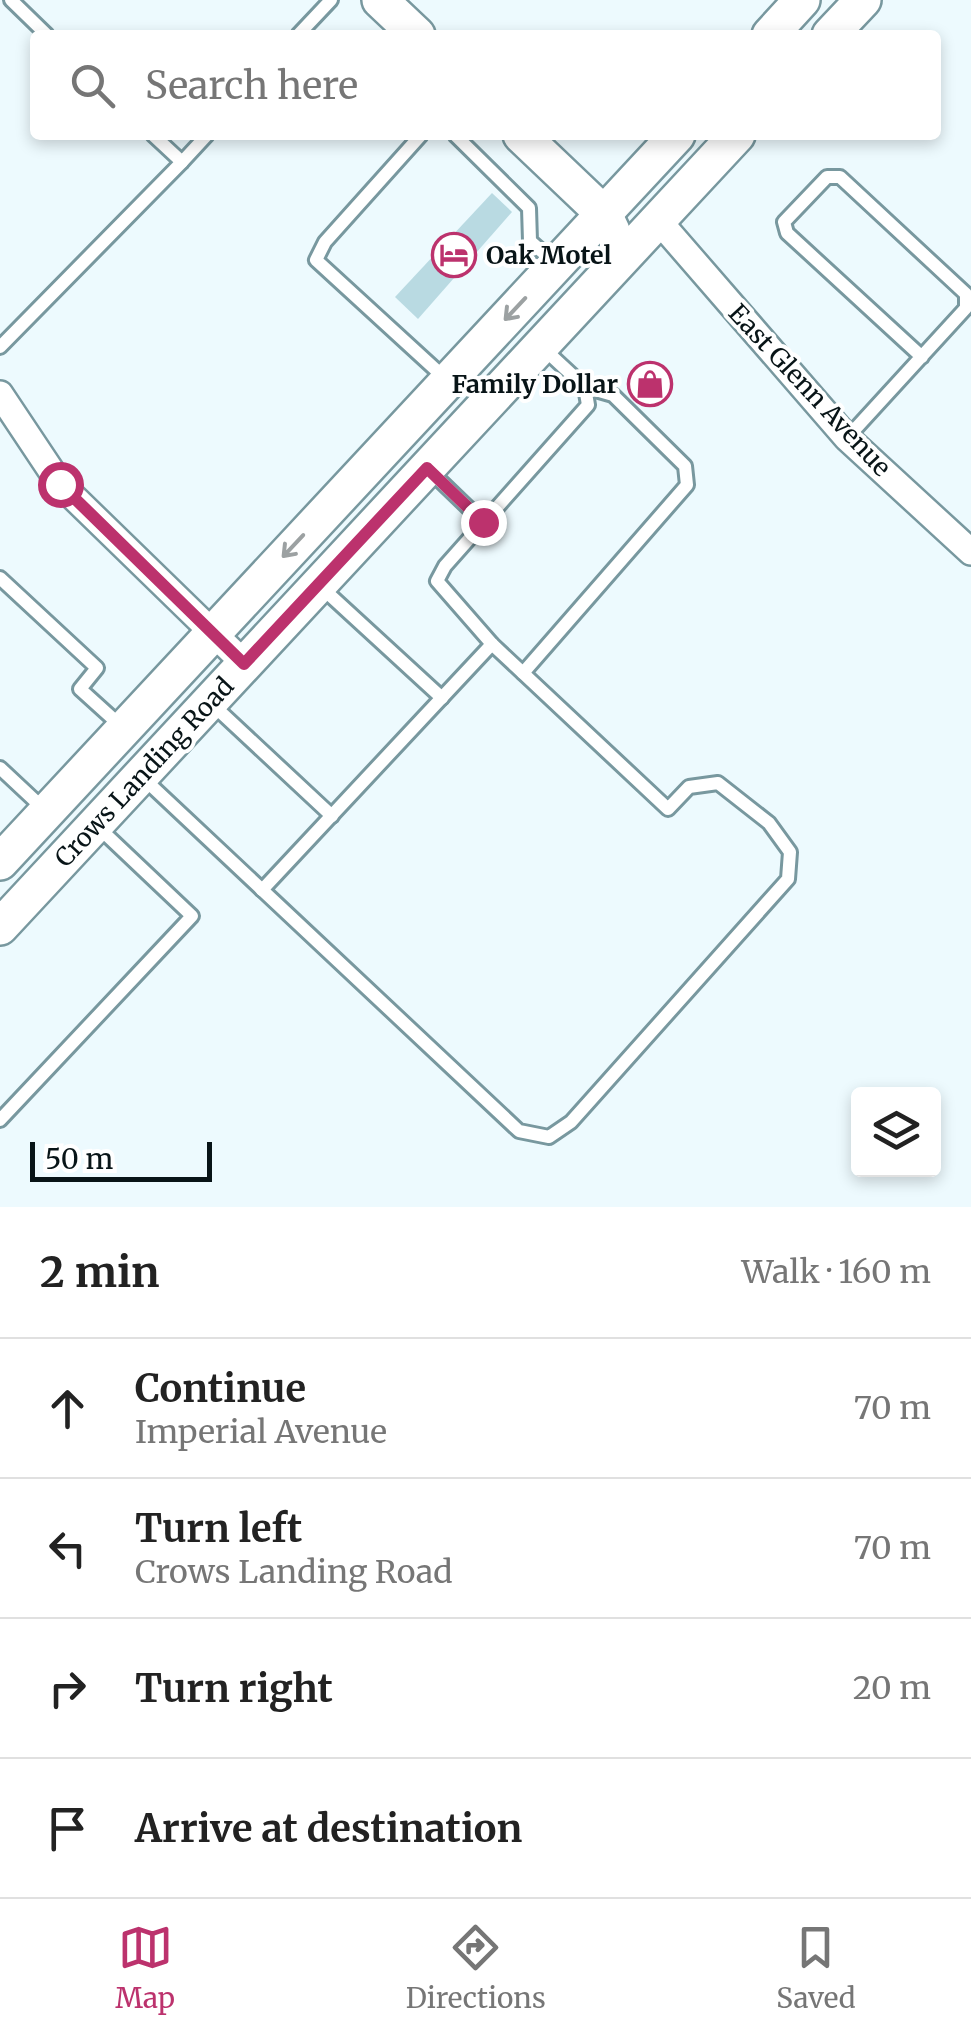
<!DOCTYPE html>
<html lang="en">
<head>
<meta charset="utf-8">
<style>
	body { margin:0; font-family:Merriweather,serif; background:#f6f6f6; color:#222 }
	.controls { position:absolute; right:30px; bottom:30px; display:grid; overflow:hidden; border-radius:10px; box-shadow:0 5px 15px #0003 }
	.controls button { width:90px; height:90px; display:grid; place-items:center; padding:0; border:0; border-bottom:2px solid #e0e0e0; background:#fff; color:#222; font:50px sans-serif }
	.scale { position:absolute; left:30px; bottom:25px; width:182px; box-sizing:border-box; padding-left:10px; border:5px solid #081417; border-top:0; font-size:28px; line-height:35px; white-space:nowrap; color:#081417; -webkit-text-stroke:8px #fff; paint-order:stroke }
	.stop { position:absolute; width:30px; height:30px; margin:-22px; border:8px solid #bc326d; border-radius:50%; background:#fff }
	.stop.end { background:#bc326d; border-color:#fff; box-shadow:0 2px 10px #0008 }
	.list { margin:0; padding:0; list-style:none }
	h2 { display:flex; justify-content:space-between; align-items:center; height:130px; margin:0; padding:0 40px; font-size:42px }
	h2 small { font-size:32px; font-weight:400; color:#767676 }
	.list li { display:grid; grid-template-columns:65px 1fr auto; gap:30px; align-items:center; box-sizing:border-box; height:140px; padding:0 40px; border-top:2px solid #e0e0e0 }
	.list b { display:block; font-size:38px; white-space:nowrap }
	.list p { margin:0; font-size:32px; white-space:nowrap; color:#767676 }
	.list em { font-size:32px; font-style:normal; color:#767676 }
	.icon { flex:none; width:55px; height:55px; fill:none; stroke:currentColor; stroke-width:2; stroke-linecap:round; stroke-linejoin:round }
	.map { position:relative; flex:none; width:971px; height:1207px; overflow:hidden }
	.search { position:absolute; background:#fff; box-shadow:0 5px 15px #0003; left:30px; right:30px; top:30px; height:110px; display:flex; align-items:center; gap:25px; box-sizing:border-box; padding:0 35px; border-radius:10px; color:#767676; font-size:38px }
	.sheet { height:690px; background:#fff }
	nav { display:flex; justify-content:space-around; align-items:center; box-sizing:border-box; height:140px; border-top:2px solid #e0e0e0; background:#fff; font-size:28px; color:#767676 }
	nav a { display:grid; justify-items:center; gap:5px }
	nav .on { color:#bc326d }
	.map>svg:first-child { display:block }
	.building { fill:#b9dae2 }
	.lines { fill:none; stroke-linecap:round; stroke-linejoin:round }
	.lane-casing { stroke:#78989f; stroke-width:18 }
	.street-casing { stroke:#78989f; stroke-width:30 }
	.secondary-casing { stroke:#78989f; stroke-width:40 }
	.lane { stroke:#fff; stroke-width:12 }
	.street { stroke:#fff; stroke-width:25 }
	.secondary { stroke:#fff; stroke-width:35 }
	.oneway { stroke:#9ca1a2 }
	.route { stroke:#bc326d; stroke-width:12 }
	.labels { text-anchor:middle; stroke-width:8; stroke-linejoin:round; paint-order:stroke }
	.poi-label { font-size:25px; font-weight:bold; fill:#081417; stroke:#fff; text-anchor:start }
	.street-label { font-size:25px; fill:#081417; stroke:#fff }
</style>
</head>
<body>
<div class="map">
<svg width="971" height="1207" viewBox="0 0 971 1207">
	<rect width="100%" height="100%" fill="#edfafe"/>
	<path class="building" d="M492 193 512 212 418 319 395 297Z"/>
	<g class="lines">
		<defs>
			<g id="lane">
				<path d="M11 0 47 35"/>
				<path d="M298 35 331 0"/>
				<path d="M153 135 182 162 207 135"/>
				<path d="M421 135 325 242 316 260 447 380"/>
				<path d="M455 135 529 208 530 241 556 264"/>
				<path d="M0 347 182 162"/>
				<path d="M847 438 966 308V294L840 177H827L784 222 787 233 922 357"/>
				<path d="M429 470 483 522"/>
				<path d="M0 578 97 668 80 689 122 727"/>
				<path d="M320 586 442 698"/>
				<path d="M523 673 687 485 685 466 613 395 585 387"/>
				<path d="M213 705 332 816"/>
				<path d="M0 768 46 811"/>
				<path d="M142 777 519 1131 549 1137 571 1122 788 879 790 852 769 823 718 783 689 787 668 809 492 644 437 581 445 566 588 405 585 387 543 348"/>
				<path d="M262 890 492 644"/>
				<path d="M0 1120 192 916 97 826"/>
			</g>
			<g id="street">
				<path d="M658 220 847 438 971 552"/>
				<path d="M0 394 60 484 245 664"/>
			</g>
			<g id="secondary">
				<path d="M380 0 417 35"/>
				<path d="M770 35 802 0"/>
				<path d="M830 35 863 0"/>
				<path d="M521 135 604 214 612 231"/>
				<path d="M0 862 677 135"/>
				<path d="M0 927 737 135"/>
			</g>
		</defs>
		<use href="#lane" class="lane-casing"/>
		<use href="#street" class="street-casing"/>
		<use href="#secondary" class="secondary-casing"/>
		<use href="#lane" class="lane"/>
		<use href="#street" class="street"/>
		<use href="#secondary" class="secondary"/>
	</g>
	<defs><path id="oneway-shaft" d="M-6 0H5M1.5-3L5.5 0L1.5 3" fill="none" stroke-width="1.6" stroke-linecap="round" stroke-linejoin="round" transform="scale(2.5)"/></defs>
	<g class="oneway">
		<use href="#oneway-shaft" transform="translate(515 309) rotate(133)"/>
		<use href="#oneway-shaft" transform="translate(293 546) rotate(133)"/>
	</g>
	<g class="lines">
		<path class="route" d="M60 484 244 664 427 468 483 522"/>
	</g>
	<defs>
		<symbol id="hotel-ring" viewBox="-11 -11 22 22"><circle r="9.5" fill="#fff" stroke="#bc326d" stroke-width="1.5"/><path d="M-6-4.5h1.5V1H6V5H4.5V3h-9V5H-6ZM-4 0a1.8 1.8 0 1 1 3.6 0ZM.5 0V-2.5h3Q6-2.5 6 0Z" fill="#bc326d"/></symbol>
		<symbol id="shop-ring" viewBox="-11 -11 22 22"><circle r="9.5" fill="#fff" stroke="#bc326d" stroke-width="1.5"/><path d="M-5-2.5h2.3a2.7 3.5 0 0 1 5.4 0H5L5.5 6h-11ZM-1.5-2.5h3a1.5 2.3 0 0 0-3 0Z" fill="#bc326d"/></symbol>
	</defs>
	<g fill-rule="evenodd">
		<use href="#hotel-ring" x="429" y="230" width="50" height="50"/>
		<use href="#shop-ring" x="625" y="359" width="50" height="50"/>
	</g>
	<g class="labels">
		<g class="poi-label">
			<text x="486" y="264">Oak Motel</text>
			<text x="618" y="393" text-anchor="end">Family Dollar</text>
		</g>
		<g class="street-label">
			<text transform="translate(810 390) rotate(47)" y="9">East Glenn Avenue</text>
			<text transform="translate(144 772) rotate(-47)" y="9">Crows Landing Road</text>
		</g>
	</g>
</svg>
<div class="controls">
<button><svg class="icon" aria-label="layers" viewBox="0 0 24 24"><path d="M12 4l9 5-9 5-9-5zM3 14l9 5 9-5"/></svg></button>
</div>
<div class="scale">50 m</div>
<div class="stop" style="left:60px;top:484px"></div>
<div class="stop end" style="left:483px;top:522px"></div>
<div class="search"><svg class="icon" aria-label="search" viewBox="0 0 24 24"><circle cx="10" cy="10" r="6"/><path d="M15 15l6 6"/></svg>Search here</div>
</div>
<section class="sheet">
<h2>2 min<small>Walk · 160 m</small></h2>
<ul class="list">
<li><svg class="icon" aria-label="ahead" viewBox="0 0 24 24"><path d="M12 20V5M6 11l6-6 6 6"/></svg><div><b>Continue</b><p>Imperial Avenue</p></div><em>70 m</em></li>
<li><svg class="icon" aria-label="left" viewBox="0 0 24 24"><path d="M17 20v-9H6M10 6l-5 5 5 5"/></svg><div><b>Turn left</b><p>Crows Landing Road</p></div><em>70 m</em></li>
<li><svg class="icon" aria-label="right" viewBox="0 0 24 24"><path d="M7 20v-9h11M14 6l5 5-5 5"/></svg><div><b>Turn right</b></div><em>20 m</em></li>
<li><svg class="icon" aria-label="arrive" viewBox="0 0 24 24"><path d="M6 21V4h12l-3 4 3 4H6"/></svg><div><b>Arrive at destination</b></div></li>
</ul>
</section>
<nav>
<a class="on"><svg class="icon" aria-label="map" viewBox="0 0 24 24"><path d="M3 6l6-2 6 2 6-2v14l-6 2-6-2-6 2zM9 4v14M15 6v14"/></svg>Map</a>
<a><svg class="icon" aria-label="directions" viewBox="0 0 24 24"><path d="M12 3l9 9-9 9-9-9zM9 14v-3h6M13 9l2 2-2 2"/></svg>Directions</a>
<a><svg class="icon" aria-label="saved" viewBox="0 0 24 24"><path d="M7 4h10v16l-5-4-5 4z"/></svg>Saved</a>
</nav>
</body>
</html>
